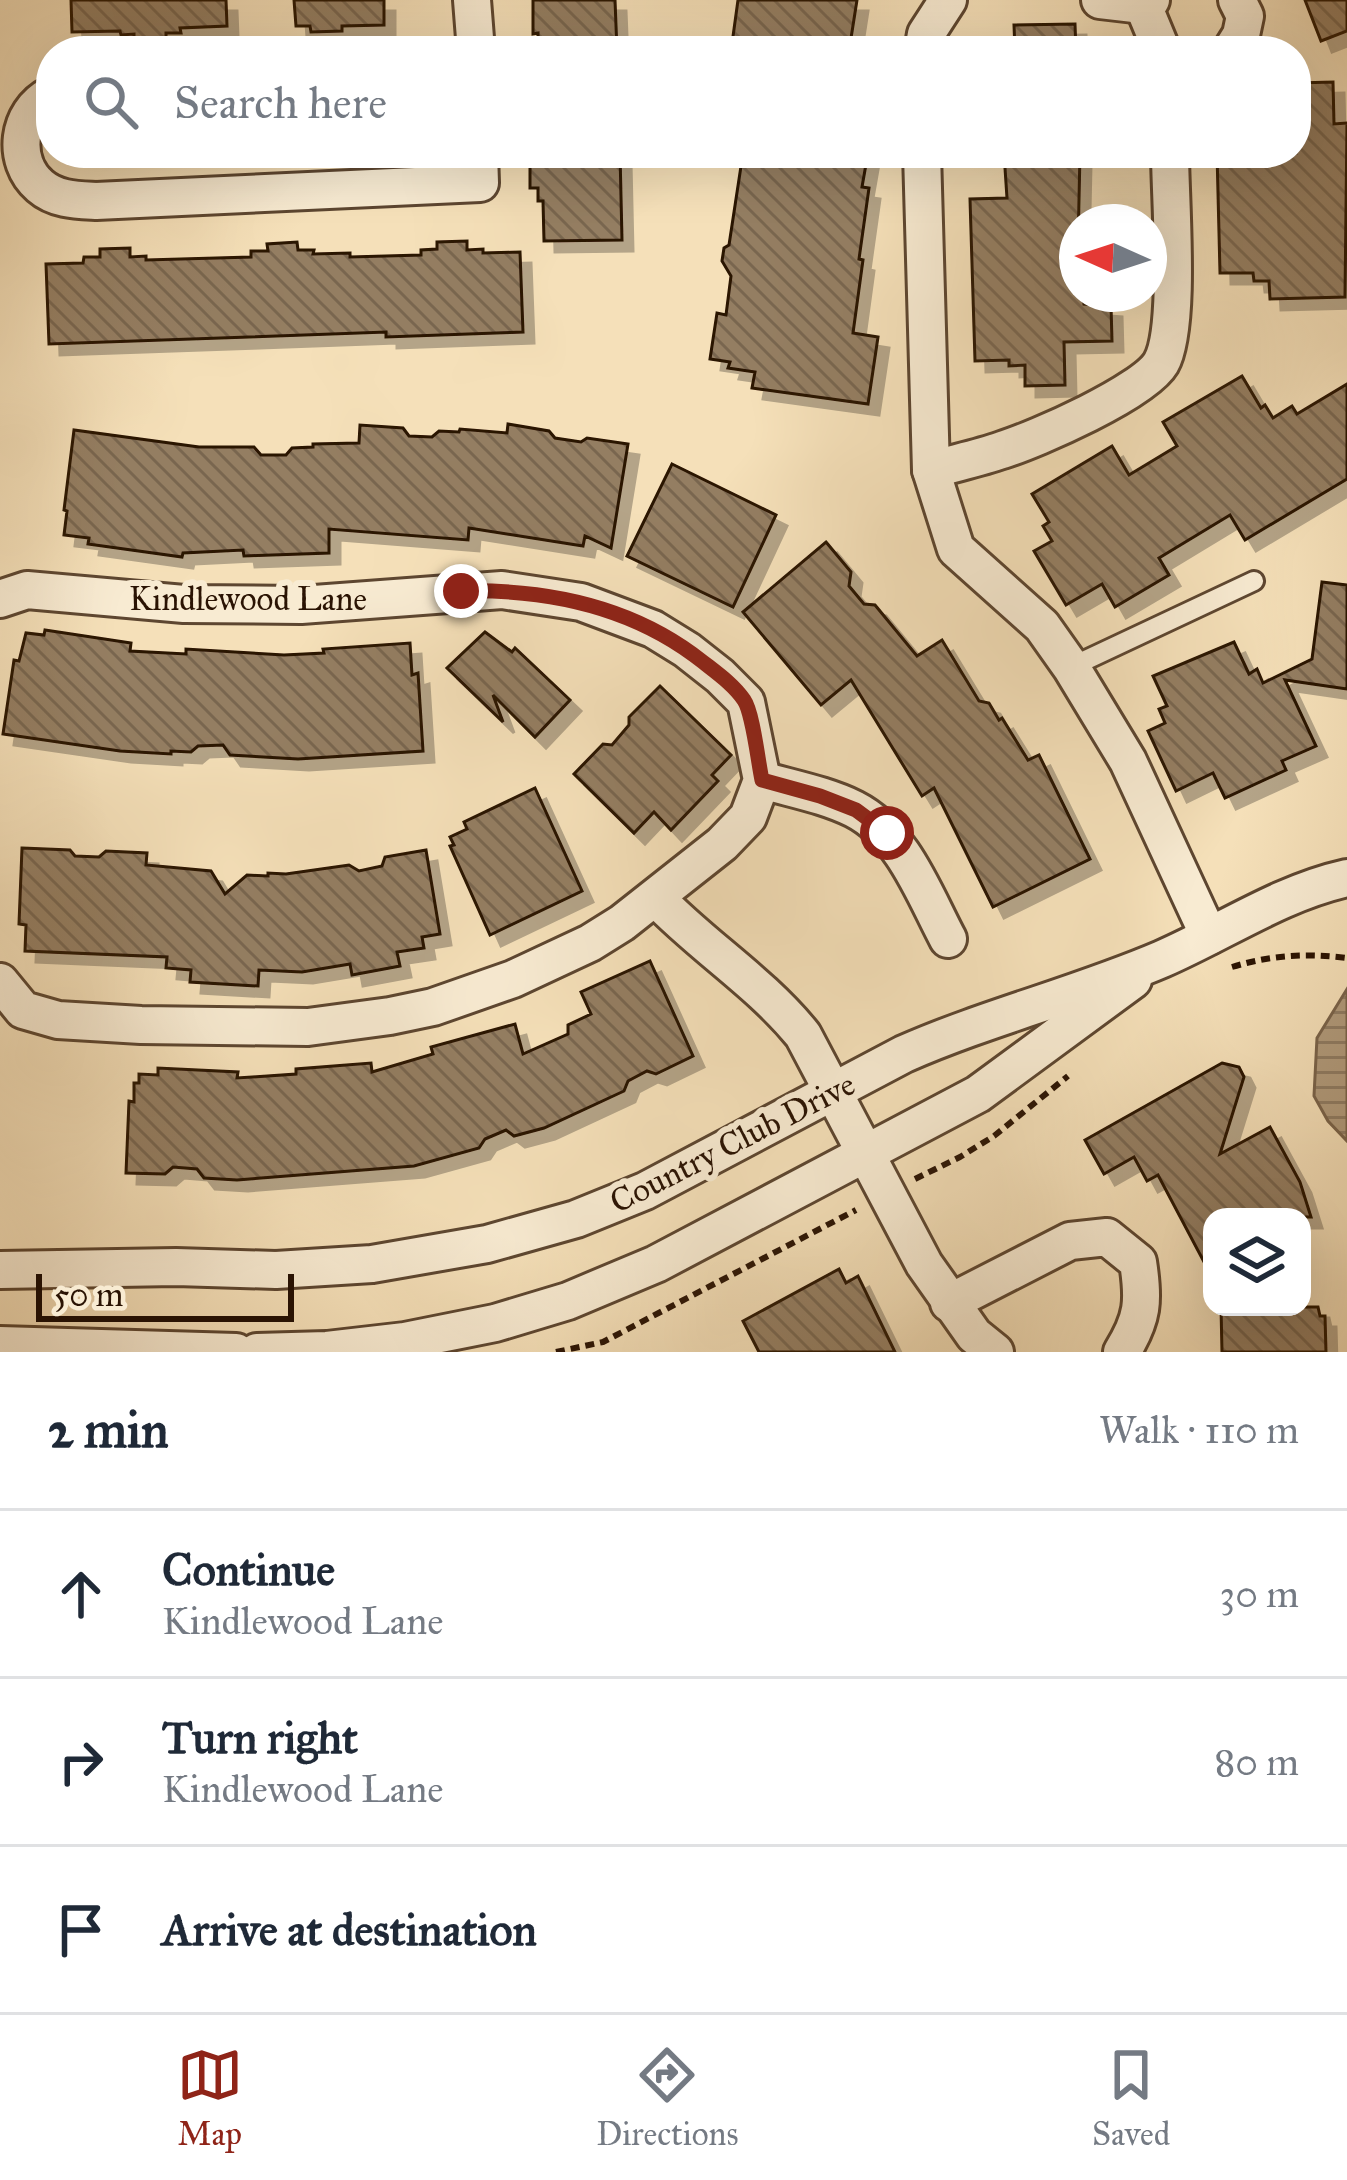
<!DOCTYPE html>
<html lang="en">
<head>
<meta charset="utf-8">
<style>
	body { margin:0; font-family:"IM FELL Great Primer",serif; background:#f2f2f3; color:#1f2937 }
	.controls { position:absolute; right:36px; bottom:36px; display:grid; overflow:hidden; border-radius:24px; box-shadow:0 12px 48px #0002 }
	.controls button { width:108px; height:108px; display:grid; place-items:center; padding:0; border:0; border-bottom:3px solid #e0e1e3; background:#fff; color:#1f2937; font:60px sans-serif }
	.compass { position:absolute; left:1059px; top:204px; width:108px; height:108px; border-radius:50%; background:#fff; box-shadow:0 12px 48px #0002; rotate:273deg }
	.scale { position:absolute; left:36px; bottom:30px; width:258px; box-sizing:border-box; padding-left:12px; border:6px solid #2a1303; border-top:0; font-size:33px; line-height:42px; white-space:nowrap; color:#2a1303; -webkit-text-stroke:9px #f8ebd2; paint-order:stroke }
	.stop { position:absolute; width:36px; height:36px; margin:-27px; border:9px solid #8f2418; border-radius:50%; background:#fff }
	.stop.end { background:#8f2418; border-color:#fff; box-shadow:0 3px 12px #0008 }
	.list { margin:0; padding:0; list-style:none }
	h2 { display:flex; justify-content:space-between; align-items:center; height:156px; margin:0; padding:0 48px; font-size:51px }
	h2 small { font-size:39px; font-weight:400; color:#747a83 }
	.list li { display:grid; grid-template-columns:78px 1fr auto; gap:36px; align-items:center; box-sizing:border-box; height:168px; padding:0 48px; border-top:3px solid #e0e1e3 }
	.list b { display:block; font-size:45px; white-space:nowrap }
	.list p { margin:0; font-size:39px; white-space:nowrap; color:#747a83 }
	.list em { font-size:39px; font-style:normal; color:#747a83 }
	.icon { flex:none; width:66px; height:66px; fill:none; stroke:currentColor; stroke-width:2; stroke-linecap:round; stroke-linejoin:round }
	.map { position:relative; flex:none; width:1347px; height:1352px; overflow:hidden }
	.search { position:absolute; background:#fff; box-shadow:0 12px 48px #0002; left:36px; right:36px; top:36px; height:132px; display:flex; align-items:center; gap:30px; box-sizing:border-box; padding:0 42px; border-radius:48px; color:#747a83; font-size:45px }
	.sheet { height:660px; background:#fff }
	nav { display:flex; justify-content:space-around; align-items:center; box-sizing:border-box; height:168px; border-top:3px solid #e0e1e3; background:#fff; font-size:33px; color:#747a83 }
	nav a { display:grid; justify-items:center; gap:6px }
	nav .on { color:#8f2418 }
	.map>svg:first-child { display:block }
	.water { fill:url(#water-rules); stroke:#7a644b; stroke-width:3 }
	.building { fill:url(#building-back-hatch); stroke:#2a1303; stroke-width:3; filter:url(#shadow) }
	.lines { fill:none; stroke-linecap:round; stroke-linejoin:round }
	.service-casing { stroke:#5d4630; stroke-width:24 }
	.minor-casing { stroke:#5d4630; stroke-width:42 }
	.path { stroke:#2a1303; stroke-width:6; stroke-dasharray:9 6; stroke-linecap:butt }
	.service { stroke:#f8ebd2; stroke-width:18 }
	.minor { stroke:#f8ebd2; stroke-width:36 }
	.route { stroke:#8f2418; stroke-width:15 }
	.labels { text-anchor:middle; stroke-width:12; stroke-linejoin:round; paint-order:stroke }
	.street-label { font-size:33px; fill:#2a1303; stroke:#f8ebd2 }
</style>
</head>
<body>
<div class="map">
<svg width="1347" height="1352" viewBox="0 0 1347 1352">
	<defs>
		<pattern id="water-rules" width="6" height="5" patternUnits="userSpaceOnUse" patternTransform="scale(3)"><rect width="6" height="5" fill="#b09a7b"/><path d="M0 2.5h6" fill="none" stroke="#8f7c63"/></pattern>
		<pattern id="building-back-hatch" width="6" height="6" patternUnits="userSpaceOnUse" patternTransform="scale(3)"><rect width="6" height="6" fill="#947e62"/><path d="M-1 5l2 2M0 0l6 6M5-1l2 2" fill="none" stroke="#79664f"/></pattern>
		<filter id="shadow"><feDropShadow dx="11" dy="11" stdDeviation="0" flood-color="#0004"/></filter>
	</defs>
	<rect width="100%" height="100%" fill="#f5e0b9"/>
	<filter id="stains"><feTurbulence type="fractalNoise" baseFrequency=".00167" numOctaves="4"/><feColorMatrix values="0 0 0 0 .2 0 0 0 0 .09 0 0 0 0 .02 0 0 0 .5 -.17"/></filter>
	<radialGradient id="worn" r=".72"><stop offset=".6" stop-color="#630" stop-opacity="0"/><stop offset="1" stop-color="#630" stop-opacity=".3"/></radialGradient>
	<path class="water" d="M1347 989V1141L1328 1121 1314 1096 1317 1038Z"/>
	<g class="building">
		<path d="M71 0H226L227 26 180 28 181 33H166V41L134 42V34L121 35 120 31 72 32Z"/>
		<path d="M294 0H384V25L342 26V31L311 32 310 26H296Z"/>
		<path d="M533 0H615L617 51H538V33L533 34Z"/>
		<path d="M738 0H857L849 51H731Z"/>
		<path d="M1305 0H1347V31L1321 41Z"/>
		<path d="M1075 24 1076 51H1015L1014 25Z"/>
		<path d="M1333 82 1334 124 1347 123 1345 297 1270 299 1269 281H1254L1253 273H1220L1217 153H1296V83Z"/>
		<path d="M537 153H620L622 240 544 241 543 201H538V188H530V156H537Z"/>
		<path d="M743 153H868L862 187 869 188 859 259 863 260 853 333 878 337 868 404 752 388 755 372 728 368 730 362 710 359 717 313 726 315 731 276 722 261 724 248 729 245Z"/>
		<path d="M1004 153H1080L1077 294H1083L1084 304 1111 306 1112 341 1064 342 1065 385 1025 386V365L1009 366V360L975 361 970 199 1007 198Z"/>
		<path d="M467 241V250L483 249V253L520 252 523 332 386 337V332L49 344 46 264 83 263 84 257H100V249L130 248V257L146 256V260L251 257V251H268L267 244 297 242 298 250H314L313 254 350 253V257L421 255V250L437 249V242Z"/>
		<path d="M1242 376 1261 408 1265 405 1273 418 1292 406 1297 414 1347 384V479L1245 540 1230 515 1159 558 1169 575 1115 607 1102 584 1066 605 1034 551 1052 541 1043 526 1049 522 1032 494 1112 446 1129 475 1177 446 1163 422Z"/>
		<path d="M508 424 549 431 555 438 581 442 587 438 628 444 611 548 585 536 583 546 469 528 468 540 329 529V553L244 556 243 550 183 553 182 557 88 544 89 538 64 535 67 511 64 510 74 430 199 447H254L261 455H286L292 448 313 447V444L359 443 360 425 403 428 409 436 432 437 439 431 459 432 460 429 507 433Z"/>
		<path d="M672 464 776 515 733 607 627 556Z"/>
		<path d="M826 542 851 572 849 586 864 604 875 605 917 656 942 640 979 701 989 703 999 720 1002 718 1028 760 1039 755 1090 859 993 907 934 788 922 796 851 680 821 705 743 612Z"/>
		<path d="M1322 582 1347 585V689L1285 680 1316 746 1282 761 1286 770 1225 798 1213 773 1176 791 1148 731 1165 723 1159 709 1167 706 1153 676 1234 642 1249 674 1257 669 1263 683 1312 659Z"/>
		<path d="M45 630 131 643 130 651 186 654V649L284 655 324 653 323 649 410 643 412 675 418 673 423 751 298 759 230 755 223 745 198 746 191 752 171 751V754L120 751 3 734 14 660 19 661 26 633 44 635Z"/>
		<path d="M485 632 512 652 515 648 570 700 535 737 493 695 503 722 447 668Z"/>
		<path d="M660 686 731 755 712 775 718 781 671 830 654 812 634 833 574 774 603 744 612 745 629 725V717Z"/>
		<path d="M535 788 582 891 490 935 450 846 454 845 450 837 467 829 464 822Z"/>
		<path d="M22 848 70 850 75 856 99 857 106 851 147 853 146 865 211 871 225 894 247 875 268 876V873L286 874 349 865 359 871 382 866 385 857 426 850 440 934 422 937 424 948 397 952 400 966 352 975 350 964 302 972 259 970 258 986 190 982 191 970 166 968 167 957 25 951 26 925 19 924Z"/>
		<path d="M650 961 693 1056 656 1074 647 1071 628 1081 624 1091 544 1128 514 1136 506 1130 485 1139 479 1148 414 1166 237 1180 204 1178 197 1169 173 1167 165 1174 126 1173 129 1101 134 1102V1083H139V1074L158 1075V1068L238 1072 237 1078 296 1074V1069L371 1063 372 1072 433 1054 431 1047 515 1024 523 1054 568 1034V1025L591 1014 581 992Z"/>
		<path d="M1222 1063 1239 1067 1244 1077 1220 1154 1270 1127 1300 1182 1311 1217H1212V1277L1158 1175 1147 1181 1134 1157 1104 1174 1085 1140Z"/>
		<path d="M839 1269 846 1283 858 1276 895 1352H759L743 1321Z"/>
		<path d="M1221 1307H1318L1320 1316H1325L1326 1352H1222Z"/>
	</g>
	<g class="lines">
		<defs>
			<path id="service" d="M1071 667 1254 581"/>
			<g id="minor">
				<path d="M472 0 476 51"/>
				<path d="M1100 0 1143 5 1151 0"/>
				<path d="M1143 5 1162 51"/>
				<path d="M923 51 926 34 948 0"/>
				<path d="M1231 51 1241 35 1245 16 1237 0"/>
				<path d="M51 95C17 112 11 161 40 186 56 200 77 200 96 201L480 183 479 153"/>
				<path d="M922 153 931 470 956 549 1042 626 1071 667 1128 761 1209 936"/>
				<path d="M931 470C955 463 979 458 1002 450 1037 439 1144 392 1161 363 1181 328 1170 198 1170 153"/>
				<path d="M0 599 27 590 184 604 301 605 502 590 581 602 653 629 687 650 720 676 746 702 762 780 748 817 722 844 622 923 590 943 513 979 433 1007 390 1016 308 1027 141 1025 58 1020 23 1010 0 982"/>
				<path d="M762 780C793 789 826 795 854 809 903 834 924 894 948 939"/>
				<path d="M656 898C703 947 760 982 803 1035L924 1264 974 1335 995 1352"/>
				<path d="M0 1270 176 1267 276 1270 372 1264 487 1244 576 1219 645 1191 904 1054C988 1017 1078 995 1162 959 1224 932 1280 893 1347 878"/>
				<path d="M949 1303 1070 1241 1107 1237 1138 1262C1144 1301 1143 1318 1122 1352"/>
				<path d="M0 1345 236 1352"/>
				<path d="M257 1352 327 1350 405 1341 495 1323 568 1301 656 1264 978 1094 1133 980"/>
			</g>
		</defs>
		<use href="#service" class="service-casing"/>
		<use href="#minor" class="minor-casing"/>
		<g class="path">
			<path d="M1232 967C1272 955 1306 953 1347 958"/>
			<path d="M915 1179 960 1157 994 1136 1068 1076"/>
			<path d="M556 1352 603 1342 856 1210"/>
		</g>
		<use href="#service" class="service"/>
		<use href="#minor" class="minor"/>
	</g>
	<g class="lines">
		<path class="route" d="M461 591C548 589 634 607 703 662 717 673 734 685 744 700 753 713 758 762 762 780L820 796 856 810 887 833"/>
	</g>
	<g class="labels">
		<g class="street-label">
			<text x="248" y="610">Kindlewood Lane</text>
			<text transform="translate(732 1142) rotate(-27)" y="12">Country Club Drive</text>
		</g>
	</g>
	<rect width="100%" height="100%" filter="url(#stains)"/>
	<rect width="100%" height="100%" fill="url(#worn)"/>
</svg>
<div class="controls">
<button><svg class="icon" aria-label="layers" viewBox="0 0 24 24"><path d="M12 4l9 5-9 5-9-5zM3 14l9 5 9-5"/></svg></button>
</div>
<svg class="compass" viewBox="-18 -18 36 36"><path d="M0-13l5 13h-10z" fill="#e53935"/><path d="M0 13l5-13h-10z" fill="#747a83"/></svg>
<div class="scale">50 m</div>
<div class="stop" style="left:887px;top:833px"></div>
<div class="stop end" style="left:461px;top:591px"></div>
<div class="search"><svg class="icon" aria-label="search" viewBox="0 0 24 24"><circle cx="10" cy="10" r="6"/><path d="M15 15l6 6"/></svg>Search here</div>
</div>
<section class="sheet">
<h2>2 min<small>Walk · 110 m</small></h2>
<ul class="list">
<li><svg class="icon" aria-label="ahead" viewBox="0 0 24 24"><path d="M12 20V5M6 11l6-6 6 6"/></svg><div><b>Continue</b><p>Kindlewood Lane</p></div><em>30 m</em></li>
<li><svg class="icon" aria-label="right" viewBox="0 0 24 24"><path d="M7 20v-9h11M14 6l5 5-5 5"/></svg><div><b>Turn right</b><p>Kindlewood Lane</p></div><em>80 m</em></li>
<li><svg class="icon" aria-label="arrive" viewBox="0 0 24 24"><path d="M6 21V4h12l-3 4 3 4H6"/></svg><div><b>Arrive at destination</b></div></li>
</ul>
</section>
<nav>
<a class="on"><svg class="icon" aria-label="map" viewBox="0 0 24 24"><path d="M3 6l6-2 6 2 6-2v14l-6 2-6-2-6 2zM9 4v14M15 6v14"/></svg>Map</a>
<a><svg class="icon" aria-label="directions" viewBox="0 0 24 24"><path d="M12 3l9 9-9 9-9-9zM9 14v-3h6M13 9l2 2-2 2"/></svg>Directions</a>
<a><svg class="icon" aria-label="saved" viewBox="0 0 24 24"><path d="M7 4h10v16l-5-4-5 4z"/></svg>Saved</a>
</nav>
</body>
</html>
